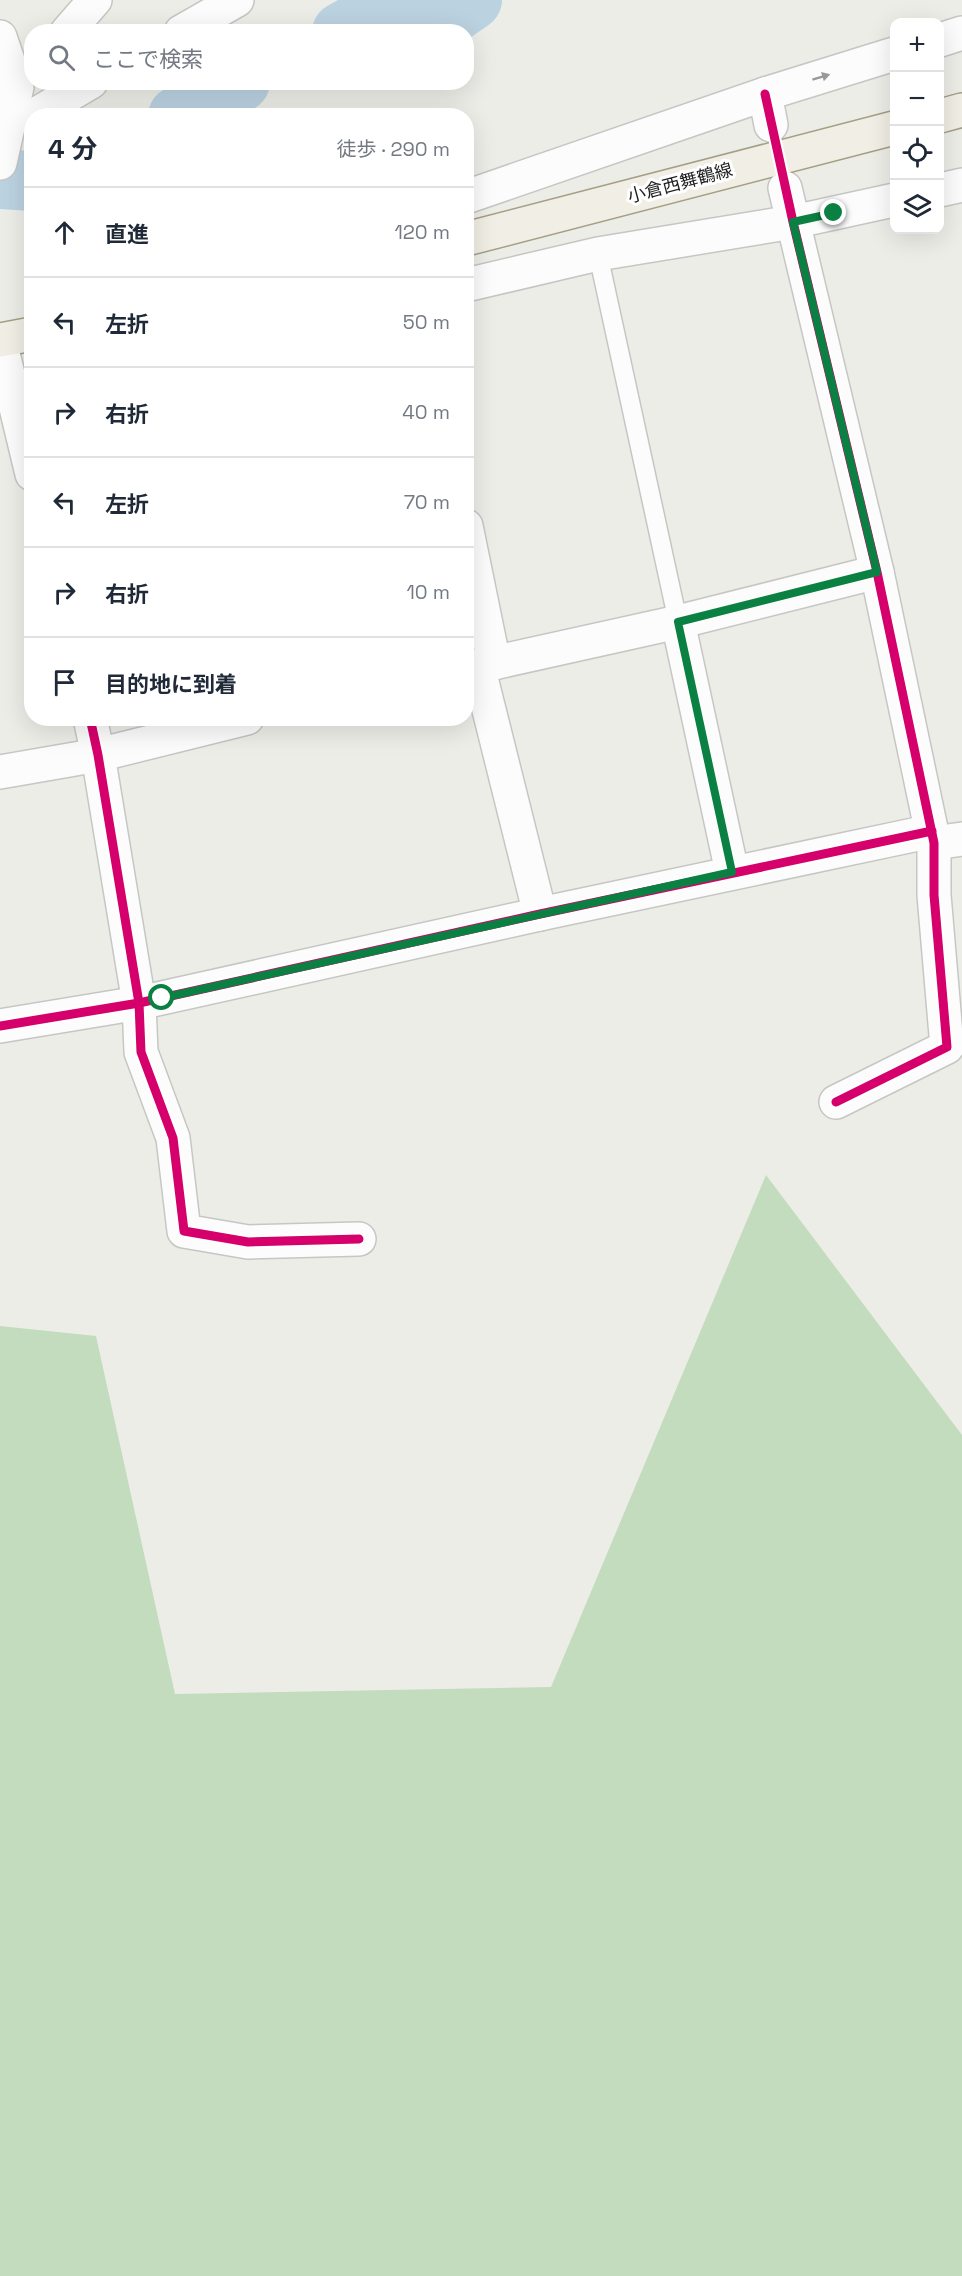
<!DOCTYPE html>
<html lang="ja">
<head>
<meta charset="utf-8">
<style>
	body { margin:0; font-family:"Space Grotesk","Noto Sans JP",sans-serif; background:#f2f2f3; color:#1f2937 }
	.controls { position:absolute; right:18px; top:18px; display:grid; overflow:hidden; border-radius:12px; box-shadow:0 6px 24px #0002 }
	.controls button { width:54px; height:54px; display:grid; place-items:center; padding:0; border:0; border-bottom:2px solid #e0e1e3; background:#fff; color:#1f2937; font:30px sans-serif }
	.stop { position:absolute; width:18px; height:18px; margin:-14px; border:4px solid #0b8043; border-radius:50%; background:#fff }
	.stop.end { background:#0b8043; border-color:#fff; box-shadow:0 2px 6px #0008 }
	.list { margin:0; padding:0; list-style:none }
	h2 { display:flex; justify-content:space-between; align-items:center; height:78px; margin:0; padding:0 24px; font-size:26px }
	h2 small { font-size:20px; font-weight:400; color:#747a83 }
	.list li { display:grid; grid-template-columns:39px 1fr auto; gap:18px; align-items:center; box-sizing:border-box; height:90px; padding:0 24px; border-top:2px solid #e0e1e3 }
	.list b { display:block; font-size:22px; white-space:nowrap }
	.list em { font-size:20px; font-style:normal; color:#747a83 }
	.icon { flex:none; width:33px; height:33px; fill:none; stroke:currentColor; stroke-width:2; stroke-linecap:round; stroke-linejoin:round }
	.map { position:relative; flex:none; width:962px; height:2276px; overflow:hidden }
	.search { position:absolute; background:#fff; box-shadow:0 6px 24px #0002; left:24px; top:24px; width:450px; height:66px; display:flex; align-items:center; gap:15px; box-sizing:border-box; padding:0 21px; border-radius:24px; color:#747a83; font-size:22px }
	.panel { position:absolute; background:#fff; box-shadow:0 6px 24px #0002; left:24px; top:108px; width:450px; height:618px; border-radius:24px }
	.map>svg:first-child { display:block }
	.forest { fill:#c3dcbd }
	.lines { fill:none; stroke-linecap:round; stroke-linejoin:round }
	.river { stroke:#bbd2e1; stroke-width:60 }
	.service-casing { stroke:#c6c6c4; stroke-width:21 }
	.minor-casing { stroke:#c6c6c4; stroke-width:36 }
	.primary-casing { stroke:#a49f84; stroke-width:36 }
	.service { stroke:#fcfcfc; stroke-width:18 }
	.minor { stroke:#fcfcfc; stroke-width:33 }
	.primary { stroke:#f1eee5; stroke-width:33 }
	.cycleway-casing { stroke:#fff; stroke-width:13 }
	.cycleway { stroke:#d6006c; stroke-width:9 }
	.oneway { fill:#999 }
	.route { stroke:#0b8043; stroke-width:8 }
	.labels { text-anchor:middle; stroke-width:6; stroke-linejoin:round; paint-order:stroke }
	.street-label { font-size:18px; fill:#1f1f1f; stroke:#fff }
</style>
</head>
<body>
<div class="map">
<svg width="962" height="2276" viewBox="0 0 962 2276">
	<rect width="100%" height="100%" fill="#edede8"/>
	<path class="forest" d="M766 1175 962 1435V2276H0V1326L96 1336 175 1694 551 1687Z"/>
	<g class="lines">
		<g class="river">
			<path d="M342 32 353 26 440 22 472 0"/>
			<path d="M178 116 240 82"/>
			<path d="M0 179 32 181"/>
		</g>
		<defs>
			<path id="service" d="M598 254 678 622"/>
			<g id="minor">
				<path d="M67 32 95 0"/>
				<path d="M181 32 237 0"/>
				<path d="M0 37 17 87 0 163"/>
				<path d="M940 40 962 33"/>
				<path d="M765 94 771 125"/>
				<path d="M33 116 91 82"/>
				<path d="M785 188 877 572 934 843V895L947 1047 836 1102"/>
				<path d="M940 190 962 185"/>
				<path d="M466 197 765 94 894 54"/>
				<path d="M466 285 598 254 793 222 894 200"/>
				<path d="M0 341 32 474"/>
				<path d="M466 526 494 663"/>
				<path d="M678 622 732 872"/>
				<path d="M478 666 540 914"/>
				<path d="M466 669 678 622 877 572"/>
				<path d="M90 718 98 755 139 1003 141 1052 173 1138 184 1231 248 1242 359 1239"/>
				<path d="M0 772 98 755 247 718"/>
				<path d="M934 843 962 839"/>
				<path d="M0 1026 139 1003 540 914 932 831"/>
			</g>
			<g id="primary">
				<path d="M940 116 962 110"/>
				<path d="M466 239 894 128"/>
				<path d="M0 340 32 334"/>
			</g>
		</defs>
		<use href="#service" class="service-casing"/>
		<use href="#minor" class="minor-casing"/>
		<use href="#primary" class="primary-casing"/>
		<use href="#service" class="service"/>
		<use href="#minor" class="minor"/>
		<use href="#primary" class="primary"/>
		<defs>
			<g id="cycleway">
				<path d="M765 94 793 222 877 572 934 843V895L947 1047 836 1102"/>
				<path d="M90 718 98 755 139 1003 141 1052 173 1138 184 1231 248 1242 359 1239"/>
				<path d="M0 1026 139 1003 540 914 932 831"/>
			</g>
		</defs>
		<use href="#cycleway" class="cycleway-casing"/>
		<use href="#cycleway" class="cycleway"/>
	</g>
	<defs><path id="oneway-solid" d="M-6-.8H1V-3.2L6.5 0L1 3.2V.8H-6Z" transform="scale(1.5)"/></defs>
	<use class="oneway" href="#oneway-solid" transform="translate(821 77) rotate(-17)"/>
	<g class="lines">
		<path class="route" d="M162 998 732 872 678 622 877 572 793 222 834 213"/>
	</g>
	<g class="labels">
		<g class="street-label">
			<text transform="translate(680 183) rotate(-15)" y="6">小倉西舞鶴線</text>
		</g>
	</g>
</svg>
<div class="controls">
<button>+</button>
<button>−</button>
<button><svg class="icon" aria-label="locate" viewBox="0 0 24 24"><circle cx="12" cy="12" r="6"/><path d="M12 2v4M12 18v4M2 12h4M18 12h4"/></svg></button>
<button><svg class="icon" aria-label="layers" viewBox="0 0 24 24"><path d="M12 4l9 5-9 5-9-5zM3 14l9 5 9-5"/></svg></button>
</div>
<div class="stop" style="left:162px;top:998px"></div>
<div class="stop end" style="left:834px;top:213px"></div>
<div class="search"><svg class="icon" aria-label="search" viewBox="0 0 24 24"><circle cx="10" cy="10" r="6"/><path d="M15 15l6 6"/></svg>ここで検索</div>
<section class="panel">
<h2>4 分<small>徒歩 · 290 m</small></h2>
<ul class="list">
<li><svg class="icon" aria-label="ahead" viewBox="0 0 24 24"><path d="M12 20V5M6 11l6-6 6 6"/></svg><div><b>直進</b></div><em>120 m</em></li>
<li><svg class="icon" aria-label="left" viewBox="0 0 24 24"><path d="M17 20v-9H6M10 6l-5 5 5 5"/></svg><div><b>左折</b></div><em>50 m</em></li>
<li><svg class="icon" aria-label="right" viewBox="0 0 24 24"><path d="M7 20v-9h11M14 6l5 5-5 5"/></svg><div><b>右折</b></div><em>40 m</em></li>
<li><svg class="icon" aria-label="left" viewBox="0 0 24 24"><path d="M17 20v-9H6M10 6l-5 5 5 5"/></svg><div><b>左折</b></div><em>70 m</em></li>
<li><svg class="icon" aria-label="right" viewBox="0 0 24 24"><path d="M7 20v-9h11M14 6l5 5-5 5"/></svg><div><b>右折</b></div><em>10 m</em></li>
<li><svg class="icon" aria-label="arrive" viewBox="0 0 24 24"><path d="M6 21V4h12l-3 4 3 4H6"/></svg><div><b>目的地に到着</b></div></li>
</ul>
</section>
</div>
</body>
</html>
